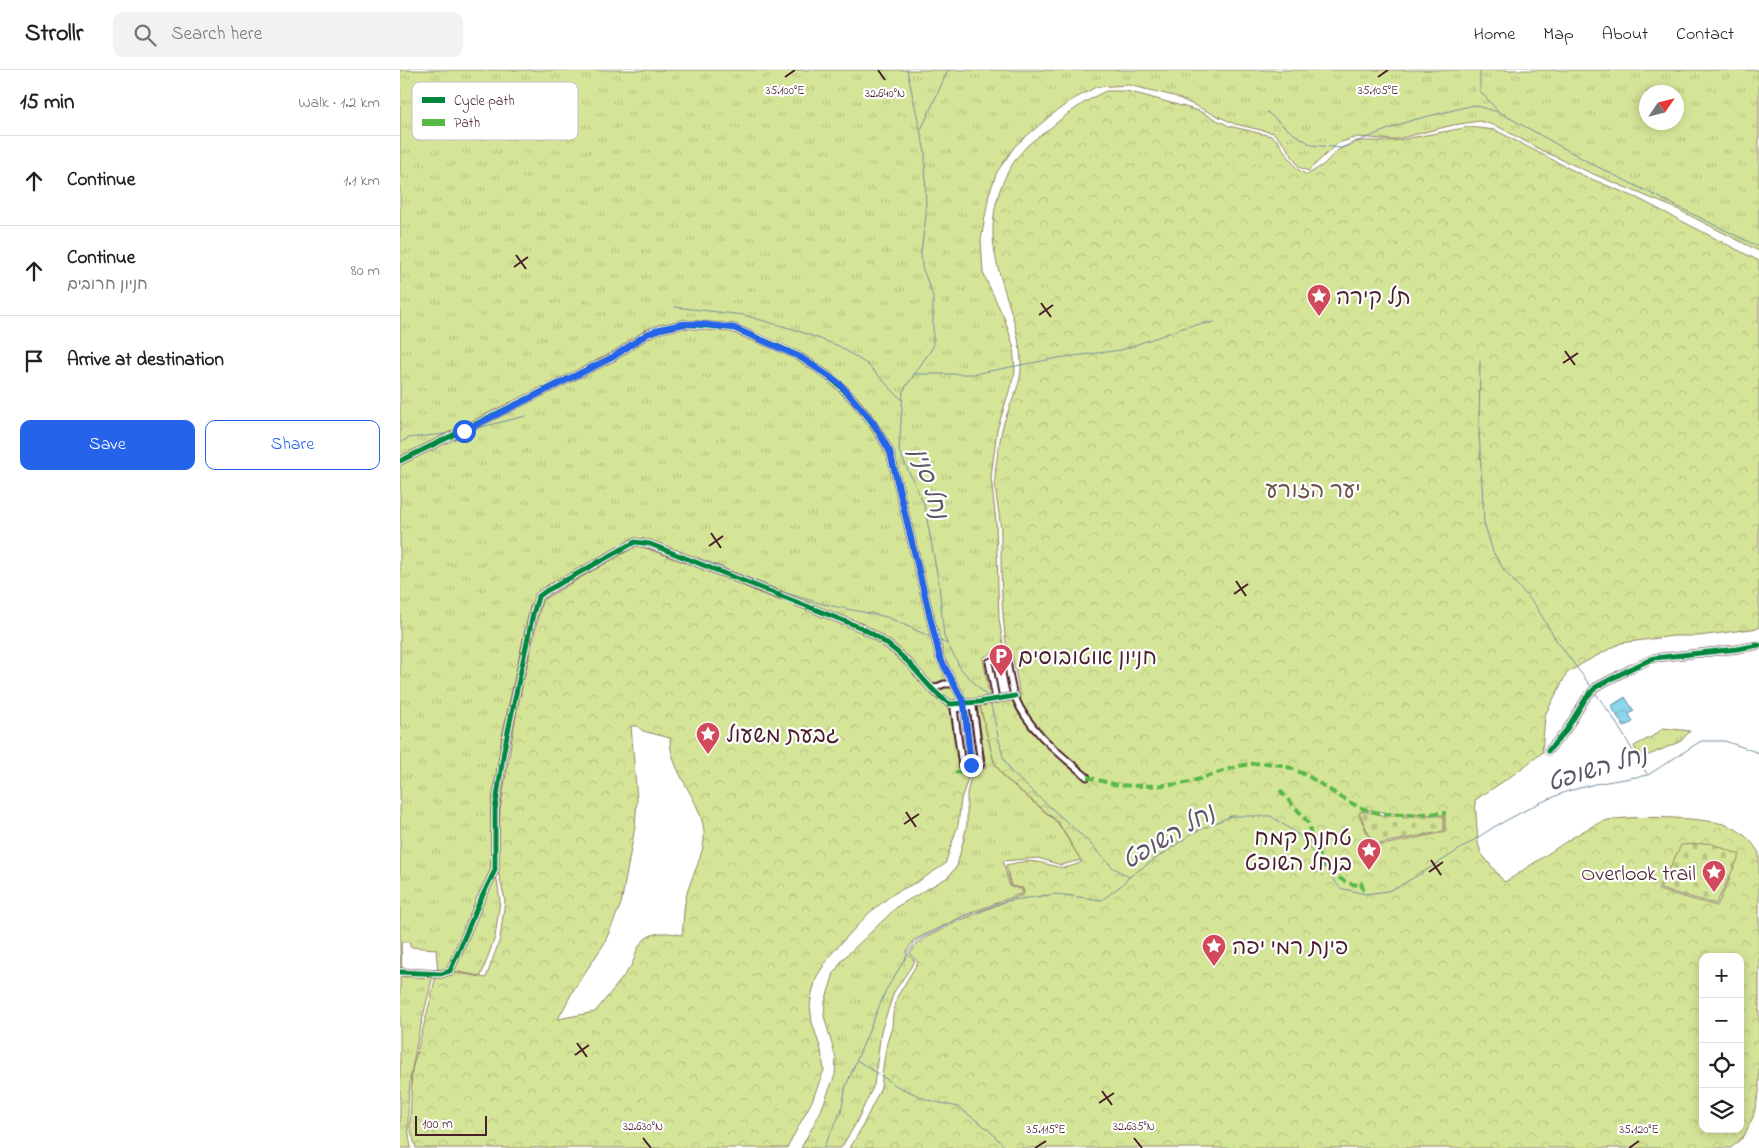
<!DOCTYPE html>
<html lang="en">
<head>
<meta charset="utf-8">
<style>
	body { margin:0; font-family:"Indie Flower","Playpen Sans Hebrew",sans-serif; background:#f2f2f2; color:#202124 }
	.controls { position:absolute; right:15px; bottom:15px; display:grid; overflow:hidden; border-radius:10px; box-shadow:0 2px 12px #0003 }
	.controls button { width:45px; height:45px; display:grid; place-items:center; padding:0; border:0; border-bottom:1px solid #e0e0e0; background:#fff; color:#202124; font:25px sans-serif }
	.compass { position:absolute; left:1239px; top:15px; width:45px; height:45px; border-radius:50%; background:#fff; box-shadow:0 2px 12px #0003; rotate:55deg }
	.scale { position:absolute; left:15px; bottom:12px; width:72px; box-sizing:border-box; padding-left:5px; border:2px solid #4a1f2b; border-top:0; font-size:14px; line-height:18px; white-space:nowrap; color:#4a1f2b; -webkit-text-stroke:4px #fff; paint-order:stroke }
	.stop { position:absolute; width:15px; height:15px; margin:-11px; border:4px solid #2563eb; border-radius:50%; background:#fff }
	.stop.end { background:#2563eb; border-color:#fff; box-shadow:0 1px 5px #0008 }
	.list { margin:0; padding:0; list-style:none }
	h2 { display:flex; justify-content:space-between; align-items:center; height:65px; margin:0; padding:0 20px; font-size:21px }
	h2 small { font-size:16px; font-weight:400; color:#757577 }
	.list li { display:grid; grid-template-columns:32px 1fr auto; gap:15px; align-items:center; box-sizing:border-box; height:90px; padding:0 20px; border-top:1px solid #e0e0e0 }
	.list b { display:block; font-size:19px; white-space:nowrap }
	.list p { margin:0; font-size:16px; white-space:nowrap; color:#757577 }
	.list em { font-size:16px; font-style:normal; color:#757577 }
	.actions { display:flex; gap:10px; padding:15px 20px }
	.actions a { flex:1; padding:11px 0; border:1px solid #2563eb; border-radius:10px; text-align:center; font-size:18px; color:#2563eb }
	.actions .main { background:#2563eb; color:#fff }
	.icon { flex:none; width:28px; height:28px; fill:none; stroke:currentColor; stroke-width:2; stroke-linecap:round; stroke-linejoin:round }
	.map { position:relative; flex:none; width:1359px; height:1078px; overflow:hidden }
	header { display:flex; align-items:center; gap:30px; box-sizing:border-box; height:70px; padding:0 25px; background:#fff; border-bottom:1px solid #e0e0e0 }
	header strong { font-size:24px }
	nav { display:flex; gap:28px; margin-inline-start:auto; font-size:18px }
	.search { width:350px; height:45px; background:#f2f2f2; display:flex; align-items:center; gap:12px; box-sizing:border-box; padding:0 18px; border-radius:10px; color:#757577; font-size:19px }
	main { display:flex }
	aside { flex:1; background:#fff }
	.map>svg:first-child { display:block }
	.grass { fill:url(#grass-tufts); stroke:#908262; fill-rule:evenodd }
	.forest { fill:url(#forest-crowns); stroke:#908262; fill-rule:evenodd }
	.cemetery { fill:url(#cemetery-stones); stroke:#908262 }
	.water { fill:url(#water-waves); stroke:#718d9e }
	.lines { fill:none; stroke-linecap:round; stroke-linejoin:round }
	.stream { stroke:#718d9e; stroke-width:1 }
	.minor-casing { stroke:#4a1f2b; stroke-width:9 }
	.minor { stroke:#fff; stroke-width:5 }
	.quiet { stroke:#58b947; stroke-width:4; stroke-dasharray:8 4; stroke-linecap:butt }
	.cycleway-casing { stroke:#fff; stroke-width:8 }
	.cycleway { stroke:#00873e; stroke-width:5 }
	.route { stroke:#2563eb; stroke-width:6 }
	.ticks { fill:none; stroke:#4a1f2b; stroke-width:2 }
	.labels { text-anchor:middle; stroke-width:4.5; stroke-linejoin:round; paint-order:stroke }
	.poi-label { font-size:22px; fill:#4a1f2b; stroke:#fff; text-anchor:start }
	.park-label { font-size:22px; fill:#6d5046; stroke:#fff }
	.water-label { font-size:24px; font-style:italic; fill:#5e5665; stroke:#fff }
	.key { fill:#fff; stroke:#c9bcbf; stroke-width:1 }
	.key-label { font-size:14px; fill:#4a1f2b }
	.ticks-label { font-size:12px; text-anchor:middle; fill:#4a1f2b; stroke:#fff; stroke-width:4.5; stroke-linejoin:round; paint-order:stroke }
</style>
</head>
<body>
<header>
<strong>Strollr</strong>
<div class="search"><svg class="icon" aria-label="search" viewBox="0 0 24 24"><circle cx="10" cy="10" r="6"/><path d="M15 15l6 6"/></svg>Search here</div>
<nav><a>Home</a><a>Map</a><a>About</a><a>Contact</a></nav>
</header>
<main>
<aside>
<h2>15 min<small>Walk · 1.2 km</small></h2>
<ul class="list">
<li><svg class="icon" aria-label="ahead" viewBox="0 0 24 24"><path d="M12 20V5M6 11l6-6 6 6"/></svg><div><b>Continue</b></div><em>1.1 km</em></li>
<li><svg class="icon" aria-label="ahead" viewBox="0 0 24 24"><path d="M12 20V5M6 11l6-6 6 6"/></svg><div><b>Continue</b><p>חניון חרובים</p></div><em>80 m</em></li>
<li><svg class="icon" aria-label="arrive" viewBox="0 0 24 24"><path d="M6 21V4h12l-3 4 3 4H6"/></svg><div><b>Arrive at destination</b></div></li>
</ul>
<div class="actions"><a class="main">Save</a><a>Share</a></div>
</aside>
<div class="map">
<svg width="1359" height="1078" viewBox="0 0 1359 1078">
	<defs>
		<pattern id="grass-tufts" width="24" height="20" patternUnits="userSpaceOnUse" patternTransform="scale(1.25)"><rect width="24" height="20" fill="#d5e598"/><path d="M3 7l-1-3M5 7V3M7 7l1-3M15 17l-1-3M17 17v-4M19 17l1-3" fill="none" stroke="#b8c483"/></pattern>
		<pattern id="forest-crowns" width="20" height="18" patternUnits="userSpaceOnUse" patternTransform="scale(1.25)"><rect width="20" height="18" fill="#d5e598"/><path d="M2 6a3 3 0 1 1 6 0M12 15a3 3 0 1 1 6 0" fill="none" stroke="#b8c483"/></pattern>
		<pattern id="cemetery-stones" width="16" height="16" patternUnits="userSpaceOnUse" patternTransform="scale(1.25)"><rect width="16" height="16" fill="#d5e598"/><path d="M2 7V4a2 2 0 0 1 4 0v3zM10 15v-3a2 2 0 0 1 4 0v3z" fill="#b8c483"/></pattern>
		<pattern id="water-waves" width="16" height="10" patternUnits="userSpaceOnUse" patternTransform="scale(1.25)"><rect width="16" height="10" fill="#8bd6eb"/><path d="M0 5q4-4 8 0t8 0" fill="none" stroke="#79b7ca"/></pattern>
	</defs>
	<rect width="100%" height="100%" fill="#fff"/>
	<filter id="ink" filterUnits="userSpaceOnUse"><feTurbulence type="fractalNoise" baseFrequency=".02" numOctaves="2"/><feDisplacementMap in="SourceGraphic" scale="10" xChannelSelector="R" yChannelSelector="G"/><feConvolveMatrix kernelMatrix="1 2 1 2 8 2 1 2 1" color-interpolation-filters="sRGB"/></filter>
	<g filter="url(#ink)">
		<g class="grass">
			<path d="M0 0H1359V181L1277 139 1191 103 1143 81 1097 56 1080 51 1053 55 993 70 958 67 938 73 908 101 899 97 887 78 874 63 835 54 774 26 728 15 696 17 672 30 650 46 615 76 597 102 589 124 581 170 583 203 605 250 613 275 615 302 597 360 591 407 596 452 599 549 604 579 596 580 583 588 590 629 579 632 594 692 604 707 657 752 681 790 661 795 638 788 603 791 610 817 622 819 623 823 570 843 514 870 506 883 515 891 494 922 481 961 474 1015 455 1055 441 1078H401L420 1043 435 1005 436 989 424 946 425 932 434 903 443 889 498 836 548 807 557 796 567 755V723L573 700 586 698 576 632 548 633 502 585 333 504 247 471 233 470 199 490 137 523 130 537 102 666 91 739 92 776 91 795 97 810 100 831 95 867 81 906 52 901 38 903 36 879 10 877V872H1L2 903 33 905C21 960 0 1021 11 1078H0ZM1246 22H1276V52H1246Z"/>
			<path d="M1263 658 1290 661 1281 671 1240 689 1234 676 1255 665Z"/>
		</g>
		<g class="forest">
			<path d="M706 21H726L746 26 799 41 829 56 871 66 877 70 897 99 907 105 923 95 938 80 957 71H994L1069 57 1095 60 1182 105 1237 128 1359 191V558L1299 566H1273L1221 573 1185 592 1167 603 1145 645 1142 683 1110 707 1075 730 1078 773 1081 783 1104 812C1113 808 1119 803 1126 798 1151 783 1174 764 1201 752 1221 744 1309 747 1329 756 1343 762 1351 770 1359 783V1023L1353 1047 1344 1066 1331 1078H450L461 1059 481 1018 483 997 487 973 492 957 493 944 497 927 518 892 510 884 517 873 529 866 563 849 624 824 623 818 611 816 606 795C616 793 627 790 637 792 659 796 660 802 682 792L658 752 604 707 594 692 579 632 620 625 611 579H607C601 542 601 503 601 466 601 447 595 428 595 409 595 395 599 379 601 364 604 345 621 317 621 300 622 262 604 226 596 189 587 149 598 105 628 75 634 69 643 64 649 59 667 44 684 31 706 21ZM619 636 626 642 646 667 641 672 618 643ZM971 740 994 744 1045 745V762L973 777 959 744 962 741ZM1276 798 1330 808 1317 836 1258 820 1266 802ZM1303 887H1340V1059H1303Z"/>
			<path d="M237 475 320 505 362 524 461 559 490 578 550 634 559 701 571 700 561 729 558 755 545 794 519 811 493 824 469 843 432 883 417 906 412 923 410 936 412 952 421 980 424 1000 412 1031 387 1078H16L10 1057 12 1000 31 928 36 905 46 904 52 902 86 908 100 869 105 830 97 797 100 740 117 639 142 530ZM231 656H237L243 661 270 668C270 703 300 727 304 761 306 784 291 805 286 827 283 839 284 853 282 865 268 862 249 860 240 875 235 881 235 890 231 896 220 912 207 927 195 942L158 949 174 919 204 874 221 834 235 757 237 730Z"/>
		</g>
		<g class="cemetery">
			<path d="M964 741 986 746H1044V761L974 775 959 743Z"/>
			<path d="M1310 773 1340 785 1316 834 1260 819 1281 775Z"/>
		</g>
		<path class="water" d="M1225 627 1234 641 1229 644 1233 652 1224 657 1211 636Z"/>
		<g class="lines">
			<g class="stream">
				<path d="M507 0 525 82 526 146 521 182 522 197 533 226V277L503 321 499 381 524 434 539 514 544 567 561 599 588 627"/>
				<path d="M1080 0V21L1099 42 1192 94 1359 177"/>
				<path d="M867 42 891 62 912 75 941 78 1009 51 1074 35 1098 42"/>
				<path d="M521 60 548 0"/>
				<path d="M275 237 343 245 393 259 439 276 468 295 501 329"/>
				<path d="M1080 291 1079 361 1084 452 1093 482 1104 500 1135 535 1157 571 1192 618"/>
				<path d="M514 304H574L658 288 721 280 789 256 814 252"/>
				<path d="M69 360 126 346"/>
				<path d="M0 373 8 368 53 363"/>
				<path d="M298 488 386 523 423 534 487 547 533 568"/>
				<path d="M539 570 547 574"/>
				<path d="M1194 621 1212 646 1247 704"/>
				<path d="M590 631 603 687 611 702 689 772 712 797 729 807"/>
				<path d="M458 991 497 1016 528 1030 558 1037 588 1059 606 1078"/>
				<path d="M423 1078 441 1042 446 1016 486 920 516 871 563 847 606 831 656 824 702 830 723 814 729 807 793 763 831 746H871L900 766 940 818 965 824 988 821 998 817 1043 790 1094 757 1137 734 1168 721 1195 714 1248 705 1301 671H1325L1359 683"/>
			</g>
			<defs>
				<g id="minor">
					<path d="M0 391 213 287 247 264 260 259 284 254 333 258C356 268 380 276 401 288 443 312 467 341 490 382L540 588 564 633 571 695"/>
					<path d="M532 619 544 614H553"/>
					<path d="M596 629 589 592 600 587 606 586C609 599 610 615 615 627 628 660 661 685 687 707"/>
					<path d="M573 637 581 694 562 696 554 639Z"/>
					<path d="M1148 681 1165 662 1186 628 1196 617 1232 598 1254 588 1337 579 1359 575"/>
					<path d="M0 902 41 904 50 901 79 833 95 800V740L104 680 133 544 138 527 146 521 235 472 250 474 462 558C479 567 495 579 509 593 522 607 533 623 550 634L579 632 615 626"/>
				</g>
			</defs>
			<use href="#minor" class="minor-casing"/>
			<use href="#minor" class="minor"/>
			<g class="quiet">
				<path d="M555 703 572 697"/>
				<path d="M687 707C696 709 704 712 713 714 727 717 771 716 785 713 815 706 843 689 874 694 907 698 932 726 962 738 990 749 1017 743 1046 743"/>
				<path d="M880 720C888 731 900 741 908 753 911 758 909 766 912 772 920 791 936 813 958 815L961 813 963 819 966 821"/>
			</g>
			<defs>
				<g id="cycleway">
					<path d="M0 391 213 287 247 264 260 259 284 254 333 258C356 268 380 276 401 288 443 312 467 341 490 382L540 588 564 633 571 695"/>
					<path d="M1148 681 1165 662 1186 628 1196 617 1232 598 1254 588 1337 579 1359 575"/>
					<path d="M0 902 41 904 50 901 79 833 95 800V740L104 680 133 544 138 527 146 521 235 472 250 474 462 558C479 567 495 579 509 593 522 607 533 623 550 634L579 632 615 626"/>
				</g>
			</defs>
			<use href="#cycleway" class="cycleway-casing"/>
			<use href="#cycleway" class="cycleway"/>
		</g>
	</g>
	<g class="lines" filter="url(#ink)">
		<path class="route" d="M64 361 213 287 247 264 260 259 284 254H300L334 258 400 287 439 313 473 352 490 382 540 588 564 633 571 695"/>
	</g>
	<path class="ticks" d="M478 0 485 10M385 7 395 0M978 7 988 0M116 185 126 199M114 197 128 187M641 233 651 247M639 245 653 235M1165 281 1175 295M1163 293 1178 283M311 463 321 478M309 476 323 466M836 511 846 526M834 524 848 514M506 742 516 757M504 754 519 744M1031 790 1041 805M1029 802 1043 792M177 973 187 987M175 985 189 975M702 1021 712 1035M699 1033 714 1023M243 1068 251 1078M734 1068 742 1078M635 1078 646 1071M1229 1078 1239 1071"/>
	<defs>
		<symbol id="sight-pin" viewBox="-11 -11 22 30"><path d="M0 17L-7.5 6A9.5 9.5 0 1 1 7.5 6Z" fill="#d1495b" stroke="#fff"/><path d="M0-6L1.8-2.2L6-1.7L2.9 1.2L3.7 5.4L0 3.3L-3.7 5.4L-2.9 1.2L-6-1.7L-1.8-2.2Z" fill="#fff"/></symbol>
		<symbol id="parking-pin" viewBox="-11 -11 22 30"><path d="M0 17L-7.5 6A9.5 9.5 0 1 1 7.5 6Z" fill="#d1495b" stroke="#fff"/><path d="M-3.5-5.5H1a3.5 3.5 0 0 1 0 7H-1V5.5H-3.5ZM-1-3.4V-.6H.8a1.4 1.4 0 0 0 0-2.8Z" fill="#fff"/></symbol>
	</defs>
	<g fill-rule="evenodd">
		<use href="#sight-pin" x="905" y="212" width="28" height="38"/>
		<use href="#parking-pin" x="587" y="572" width="28" height="38"/>
		<use href="#sight-pin" x="294" y="650" width="28" height="38"/>
		<use href="#sight-pin" x="955" y="766" width="28" height="38"/>
		<use href="#sight-pin" x="1300" y="788" width="28" height="38"/>
		<use href="#sight-pin" x="800" y="862" width="28" height="38"/>
	</g>
	<g class="labels">
		<g class="poi-label">
			<text x="936" y="234">תל קירה</text>
			<text x="618" y="594">חניון אוטובוסים</text>
			<text x="326" y="672">גבעת משעול</text>
			<text x="952" y="775" text-anchor="end">טחנת קמח<tspan x="952" dy="25">בנחל השופט</tspan></text>
			<text x="1296" y="810" text-anchor="end">Overlook trail</text>
			<text x="832" y="884">פינת רמי יפה</text>
		</g>
		<g class="park-label">
			<text x="913" y="427">יער הזורע</text>
		</g>
		<g class="water-label">
			<text transform="translate(530 413) rotate(72)" y="8">נחל סנין</text>
			<text transform="translate(1197 698) rotate(-17)" y="8">נחל השופט</text>
			<text transform="translate(768 766) rotate(-31)" y="8">נחל השופט</text>
		</g>
	</g>
	<rect x="12" y="12" width="166" height="58" rx="8" class="key"/>
	<rect x="22" y="27" width="23" height="6" fill="#00873e"/>
	<rect x="22" y="49" width="23" height="7" fill="#58b947"/>
	<g class="key-label">
		<text x="54" y="35">Cycle path</text>
		<text x="54" y="57">Path</text>
	</g>
	<g class="ticks-label">
		<text x="385" y="24">35.100°E</text>
		<text x="978" y="24">35.105°E</text>
		<text x="485" y="27">32.640°N</text>
		<text x="243" y="1060">32.630°N</text>
		<text x="734" y="1060">32.635°N</text>
		<text x="646" y="1063">35.115°E</text>
		<text x="1239" y="1063">35.120°E</text>
	</g>
</svg>
<div class="controls">
<button>+</button>
<button>−</button>
<button><svg class="icon" aria-label="locate" viewBox="0 0 24 24"><circle cx="12" cy="12" r="6"/><path d="M12 2v4M12 18v4M2 12h4M18 12h4"/></svg></button>
<button><svg class="icon" aria-label="layers" viewBox="0 0 24 24"><path d="M12 4l9 5-9 5-9-5zM3 14l9 5 9-5"/></svg></button>
</div>
<svg class="compass" viewBox="-18 -18 36 36"><path d="M0-13l5 13h-10z" fill="#e53935"/><path d="M0 13l5-13h-10z" fill="#757577"/></svg>
<div class="scale">100 m</div>
<div class="stop" style="left:64px;top:361px"></div>
<div class="stop end" style="left:571px;top:695px"></div>
</div>
</main>
</body>
</html>
